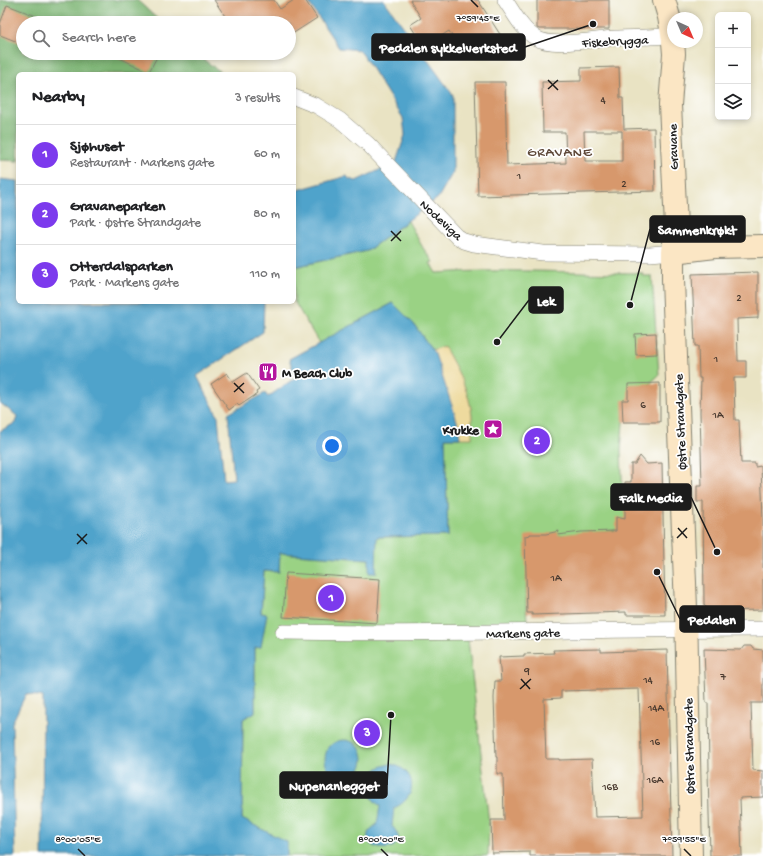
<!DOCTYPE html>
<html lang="en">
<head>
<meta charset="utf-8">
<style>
	body { margin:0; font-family:"Gochi Hand",sans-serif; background:#f2f2f2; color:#202124 }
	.controls { position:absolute; right:12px; top:12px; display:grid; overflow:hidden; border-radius:6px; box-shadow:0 2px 6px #0003 }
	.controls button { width:36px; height:36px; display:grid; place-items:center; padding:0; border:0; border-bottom:1px solid #e0e0e0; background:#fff; color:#202124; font:20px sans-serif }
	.compass { position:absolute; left:667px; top:12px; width:36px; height:36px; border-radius:50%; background:#fff; box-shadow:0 2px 6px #0003; rotate:136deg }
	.you { position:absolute; left:332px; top:446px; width:14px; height:14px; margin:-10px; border:3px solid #fff; border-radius:50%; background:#1a73e8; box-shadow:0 0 0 6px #1a73e833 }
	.badge { display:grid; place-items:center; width:26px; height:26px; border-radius:50%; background:#7c3aed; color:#fff; font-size:13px; font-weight:700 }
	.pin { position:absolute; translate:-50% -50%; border:2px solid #fff; box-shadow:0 1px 4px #0006 }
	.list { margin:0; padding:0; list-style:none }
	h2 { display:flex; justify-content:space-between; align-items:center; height:52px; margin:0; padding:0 16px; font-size:17px }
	h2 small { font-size:13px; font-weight:400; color:#757577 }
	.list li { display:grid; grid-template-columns:26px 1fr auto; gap:12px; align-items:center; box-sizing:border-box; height:60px; padding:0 16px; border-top:1px solid #e0e0e0 }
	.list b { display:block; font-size:15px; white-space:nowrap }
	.list p { margin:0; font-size:13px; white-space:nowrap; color:#757577 }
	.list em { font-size:13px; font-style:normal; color:#757577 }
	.icon { flex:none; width:22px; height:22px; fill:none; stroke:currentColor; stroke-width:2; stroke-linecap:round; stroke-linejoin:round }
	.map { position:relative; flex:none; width:763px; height:856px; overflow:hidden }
	.search { position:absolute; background:#fff; box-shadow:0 2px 6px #0003; left:16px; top:16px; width:280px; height:44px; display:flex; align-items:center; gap:10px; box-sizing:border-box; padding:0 14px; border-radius:22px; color:#757577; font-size:15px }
	.panel { position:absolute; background:#fff; box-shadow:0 2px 6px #0003; left:16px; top:72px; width:280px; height:232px; border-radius:6px }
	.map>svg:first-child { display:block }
	.green { fill:#9ad284; stroke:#5b7750 }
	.forest { fill:#7bb472; stroke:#4c6847 }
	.sand { fill:#eeda9e; stroke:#857b5d }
	.water { fill:#50a3cb; stroke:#366074 }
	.building { fill:#d7986c; fill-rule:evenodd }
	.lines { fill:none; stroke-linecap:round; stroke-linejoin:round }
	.street-casing { stroke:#828070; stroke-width:16 }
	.secondary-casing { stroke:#828070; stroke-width:24 }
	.street { stroke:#fff; stroke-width:15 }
	.secondary { stroke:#fbe6c4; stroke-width:22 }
	.ticks { fill:none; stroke:#1c1c1c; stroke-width:1.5 }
	.labels { text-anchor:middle; stroke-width:3.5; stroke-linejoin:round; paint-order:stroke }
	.number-label { font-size:11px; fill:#4b3b30 }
	.street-label { font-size:13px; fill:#1c1c1c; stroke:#fff }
	.poi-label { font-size:13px; font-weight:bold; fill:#1c1c1c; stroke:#fff; text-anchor:start }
	.neighbourhood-label { font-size:14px; letter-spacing:1px; fill:#5d4738; stroke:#fff }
	.ticks-label { font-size:10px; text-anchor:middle; fill:#1c1c1c; stroke:#fff; stroke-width:3.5; stroke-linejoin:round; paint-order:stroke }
	.leader { fill:none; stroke:#1c1c1c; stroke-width:1.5 }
	.callout-dot { fill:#1c1c1c; stroke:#fff; stroke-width:1.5 }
	.callout { fill:#1c1c1c; stroke:#1c1c1c; stroke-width:1.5 }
	.callout-label { font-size:14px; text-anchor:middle; font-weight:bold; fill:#fff }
</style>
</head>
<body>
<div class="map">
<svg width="763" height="856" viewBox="0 0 763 856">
	<rect width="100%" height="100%" fill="#fff"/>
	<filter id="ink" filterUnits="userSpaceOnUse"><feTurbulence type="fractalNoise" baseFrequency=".025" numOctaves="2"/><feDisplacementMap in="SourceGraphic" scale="8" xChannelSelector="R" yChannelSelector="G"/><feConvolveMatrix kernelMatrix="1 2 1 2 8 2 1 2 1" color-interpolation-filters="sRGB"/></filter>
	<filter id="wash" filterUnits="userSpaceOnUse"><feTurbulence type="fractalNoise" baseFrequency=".012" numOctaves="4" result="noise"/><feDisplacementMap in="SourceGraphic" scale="16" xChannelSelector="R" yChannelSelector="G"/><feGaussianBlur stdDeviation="0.9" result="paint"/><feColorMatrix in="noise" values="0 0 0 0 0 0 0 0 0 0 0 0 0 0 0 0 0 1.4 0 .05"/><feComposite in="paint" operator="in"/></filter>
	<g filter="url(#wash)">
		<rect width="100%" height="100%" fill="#e9e3c3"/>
		<path class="green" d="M408 221 423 248 433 262 430 263 436 273C504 268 574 273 642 273L643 276H652L659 375 624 408 621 451 623 502 639 523 612 531 527 538 526 609 528 630 467 631 489 823 488 856H287V842L242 820 243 719 255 712V648L266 614H261L264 571 279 572 280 553 369 559 376 573V537L448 536 445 438H459L435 354 413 323 393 303 319 343 294 301V267L367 251Z"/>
		<path class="forest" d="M0 0H137L162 23H23V53H195L223 74H18V161L0 160Z"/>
		<path class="sand" d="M444 346C456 368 470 391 472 416 472 423 472 430 472 438H453L452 419 429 351Z"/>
		<g class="water">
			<path d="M307 0H384L453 95V172L438 198 367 251 294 267V191L347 176 349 179 356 181 396 162 405 135 403 118 363 55 359 50 339 48Z"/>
			<path d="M0 179 18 181V302H264L263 332 197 376 218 416 224 480 234 479 228 414 265 393 268 397 296 377 289 359 393 303 413 323 435 354 457 421 460 438H445L448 536 377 537 376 573H369V559L280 553 279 572 264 571 261 613 267 614 261 647 255 648V712L243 719 242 819 287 842V856H42L43 697 26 694 12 723 15 856H0V431L15 423 17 416 0 403Z"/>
			<circle cx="344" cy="759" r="19"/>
			<path d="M391 764C418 770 418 798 394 808L392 826C417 854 358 856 369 831L377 824 380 806C360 791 366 767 391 764Z"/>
		</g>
		<g id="blocks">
			<g class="building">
				<path d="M214 0H274L280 9 294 0H305L317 18 289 36V23H243L239 16 229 22Z"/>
				<path d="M410 0H478L503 39 488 48 462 52 449 31 424 47 410 25 421 18Z"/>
				<path d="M537 0H609V29H539L537 28Z"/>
				<path d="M7 5 52 22 51 23H23V44L0 35V24Z"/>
				<path d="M109 53H159L149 72Z"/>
				<path d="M619 67 620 98H623L624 129 654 128 655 191 478 196 475 82H505L507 165 566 163 565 132H543L542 82 581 81V68ZM584 131H622V161H585Z"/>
				<path d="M758 272V318L737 319 738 361H746V378H734L735 420H739L741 463H755V467L761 466 763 517V610L710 611 704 605 703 502H697V486H702L700 412 701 378H699L698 346H695L692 274Z"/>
				<path d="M656 333 657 354 636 355 635 334Z"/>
				<path d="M227 373 233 382 247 373 259 390 256 392 257 394 239 406 237 404 229 410 211 384Z"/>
				<path d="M660 383V422H623L622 400H628V384Z"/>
				<path d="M640 456 647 464 662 463 665 615H626V612L532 615V613H527L525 536 530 535V534H546L559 531 558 535 581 532 616 531V517L625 519V482H631V464H635Z"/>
				<path d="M286 573 380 579 377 623 283 617Z"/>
				<path d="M744 646H751L753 649 763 650V703H751L753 770 763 771V797L740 798 742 856H710L708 771H709L708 703H706L704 649 741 650Z"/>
				<path d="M601 649V652L667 650 672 856H530V852L492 853 491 820H504L503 774H497V757H496L494 698 495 681H501L499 657 524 656V654L554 653 553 650ZM639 689 643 816 595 817 592 759 559 760V759H546L544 699 561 698V691Z"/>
			</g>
		</g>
	</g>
	<g filter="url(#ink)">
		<use href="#blocks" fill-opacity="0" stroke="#828070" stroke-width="1"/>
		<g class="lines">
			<defs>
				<g id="street">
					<path d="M505 0C514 13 522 30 536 38 552 48 595 39 615 38 634 37 653 38 673 35"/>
					<path d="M294 97 317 106 340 120 368 144 456 236 464 241 474 244 543 253 650 254 673 252"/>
					<path d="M283 632C443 635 603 629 763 629"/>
				</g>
				<g id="secondary">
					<path d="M664 0 669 17 673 39"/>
					<path d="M673 42 674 54 670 105 676 226 673 252V280L686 608 691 856"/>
					<path d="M673 252 715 247 763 246"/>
				</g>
			</defs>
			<use href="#street" class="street-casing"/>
			<use href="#secondary" class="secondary-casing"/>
			<use href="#street" class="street"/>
			<use href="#secondary" class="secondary"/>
		</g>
	</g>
	<path class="ticks" d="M471 0 478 7M548 80 558 90M548 89 558 80M391 231 401 241M391 241 401 231M234 383 244 393M234 392 244 383M678 528 687 538M77 534 87 544M677 538 687 528M77 544 87 534M521 679 530 689M520 689 531 679M78 849 85 856M381 849 388 856M684 849 691 856"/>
	<defs>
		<symbol id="restaurant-square" viewBox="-11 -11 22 22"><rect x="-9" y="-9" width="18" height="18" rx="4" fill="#b5179e" stroke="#fff"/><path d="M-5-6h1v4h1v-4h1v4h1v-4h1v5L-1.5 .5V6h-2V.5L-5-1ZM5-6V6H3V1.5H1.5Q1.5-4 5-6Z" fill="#fff"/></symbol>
		<symbol id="sight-square" viewBox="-11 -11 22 22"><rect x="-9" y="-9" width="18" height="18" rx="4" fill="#b5179e" stroke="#fff"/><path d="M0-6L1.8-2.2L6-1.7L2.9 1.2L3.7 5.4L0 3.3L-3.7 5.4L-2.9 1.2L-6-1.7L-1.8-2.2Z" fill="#fff"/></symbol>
	</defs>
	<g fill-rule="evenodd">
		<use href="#restaurant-square" x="257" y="361" width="22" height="22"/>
		<use href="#sight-square" x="482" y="418" width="22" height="22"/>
	</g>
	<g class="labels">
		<g class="number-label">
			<text x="603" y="103">4</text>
			<text x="519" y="179">1</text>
			<text x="624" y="187">2</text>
			<text x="739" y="301">2</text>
			<text x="716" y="362">1</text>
			<text x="643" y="408">6</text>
			<text x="718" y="418">1A</text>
			<text x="556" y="581">1A</text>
			<text x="527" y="674">9</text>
			<text x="723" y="680">7</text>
			<text x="648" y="683">14</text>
			<text x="656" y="711">14A</text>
			<text x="655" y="745">16</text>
			<text x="655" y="783">16A</text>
			<text x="610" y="790">16B</text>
		</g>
		<g class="street-label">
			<text transform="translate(615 40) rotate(-3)" y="5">Fiskebrygga</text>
			<text transform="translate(672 147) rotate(-92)" y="5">Gravane</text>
			<text transform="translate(442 219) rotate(43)" y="5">Nodeviga</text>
			<text transform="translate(679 422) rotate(-92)" y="5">Østre Strandgate</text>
			<text transform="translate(523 632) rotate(-1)" y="5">Markens gate</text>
			<text transform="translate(688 746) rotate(-91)" y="5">Østre Strandgate</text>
		</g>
		<g class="poi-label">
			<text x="282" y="377">M Beach Club</text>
			<text x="479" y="434" text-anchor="end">Krukke</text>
		</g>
		<g class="neighbourhood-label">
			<text x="560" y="156">GRAVANE</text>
		</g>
	</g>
	<g class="ticks-label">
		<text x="478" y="21">7°59'45"E</text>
		<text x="78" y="842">8°00'05"E</text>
		<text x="381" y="842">8°00'00"E</text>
		<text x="684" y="842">7°59'55"E</text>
	</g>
	<path class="leader" d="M593 24L525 47M630 305L650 229M497 342L529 300M717 552L691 497M657 572L680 619M391 715L387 785"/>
	<g class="callout-dot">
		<circle cx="593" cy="24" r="4"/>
		<circle cx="630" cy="305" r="4"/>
		<circle cx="497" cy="342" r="4"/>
		<circle cx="717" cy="552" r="4"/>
		<circle cx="657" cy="572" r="4"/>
		<circle cx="391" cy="715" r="4"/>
	</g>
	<g class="callout">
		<rect x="372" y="34" width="153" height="26" rx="4"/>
		<rect x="650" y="216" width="95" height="26" rx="4"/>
		<rect x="529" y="287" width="34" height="26" rx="4"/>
		<rect x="611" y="484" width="80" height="26" rx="4"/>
		<rect x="680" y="606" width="64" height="26" rx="4"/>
		<rect x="280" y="772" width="107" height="26" rx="4"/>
	</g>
	<g class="callout-label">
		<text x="448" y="52">Pedalen sykkelverksted</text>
		<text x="697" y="234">Sammenkrøkt</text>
		<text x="546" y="305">Lek</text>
		<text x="651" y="502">Falk Media</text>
		<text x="712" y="624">Pedalen</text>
		<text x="334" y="790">Nupenanlegget</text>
	</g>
</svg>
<div class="controls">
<button>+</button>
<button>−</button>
<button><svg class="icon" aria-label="layers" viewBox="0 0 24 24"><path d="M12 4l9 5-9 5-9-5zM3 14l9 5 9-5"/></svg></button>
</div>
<svg class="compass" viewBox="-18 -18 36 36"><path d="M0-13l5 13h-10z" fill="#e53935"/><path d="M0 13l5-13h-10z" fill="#757577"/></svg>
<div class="you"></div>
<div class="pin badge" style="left:331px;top:598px">1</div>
<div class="pin badge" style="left:537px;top:441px">2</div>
<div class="pin badge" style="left:367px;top:733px">3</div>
<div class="search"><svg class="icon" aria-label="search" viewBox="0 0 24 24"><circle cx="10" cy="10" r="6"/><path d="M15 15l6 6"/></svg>Search here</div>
<section class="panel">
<h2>Nearby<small>3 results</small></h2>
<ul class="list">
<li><span class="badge">1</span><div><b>Sjøhuset</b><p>Restaurant · Markens gate</p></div><em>60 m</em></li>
<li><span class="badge">2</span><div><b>Gravaneparken</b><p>Park · Østre Strandgate</p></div><em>80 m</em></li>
<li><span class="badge">3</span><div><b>Otterdalsparken</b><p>Park · Markens gate</p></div><em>110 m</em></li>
</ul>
</section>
</div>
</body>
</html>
